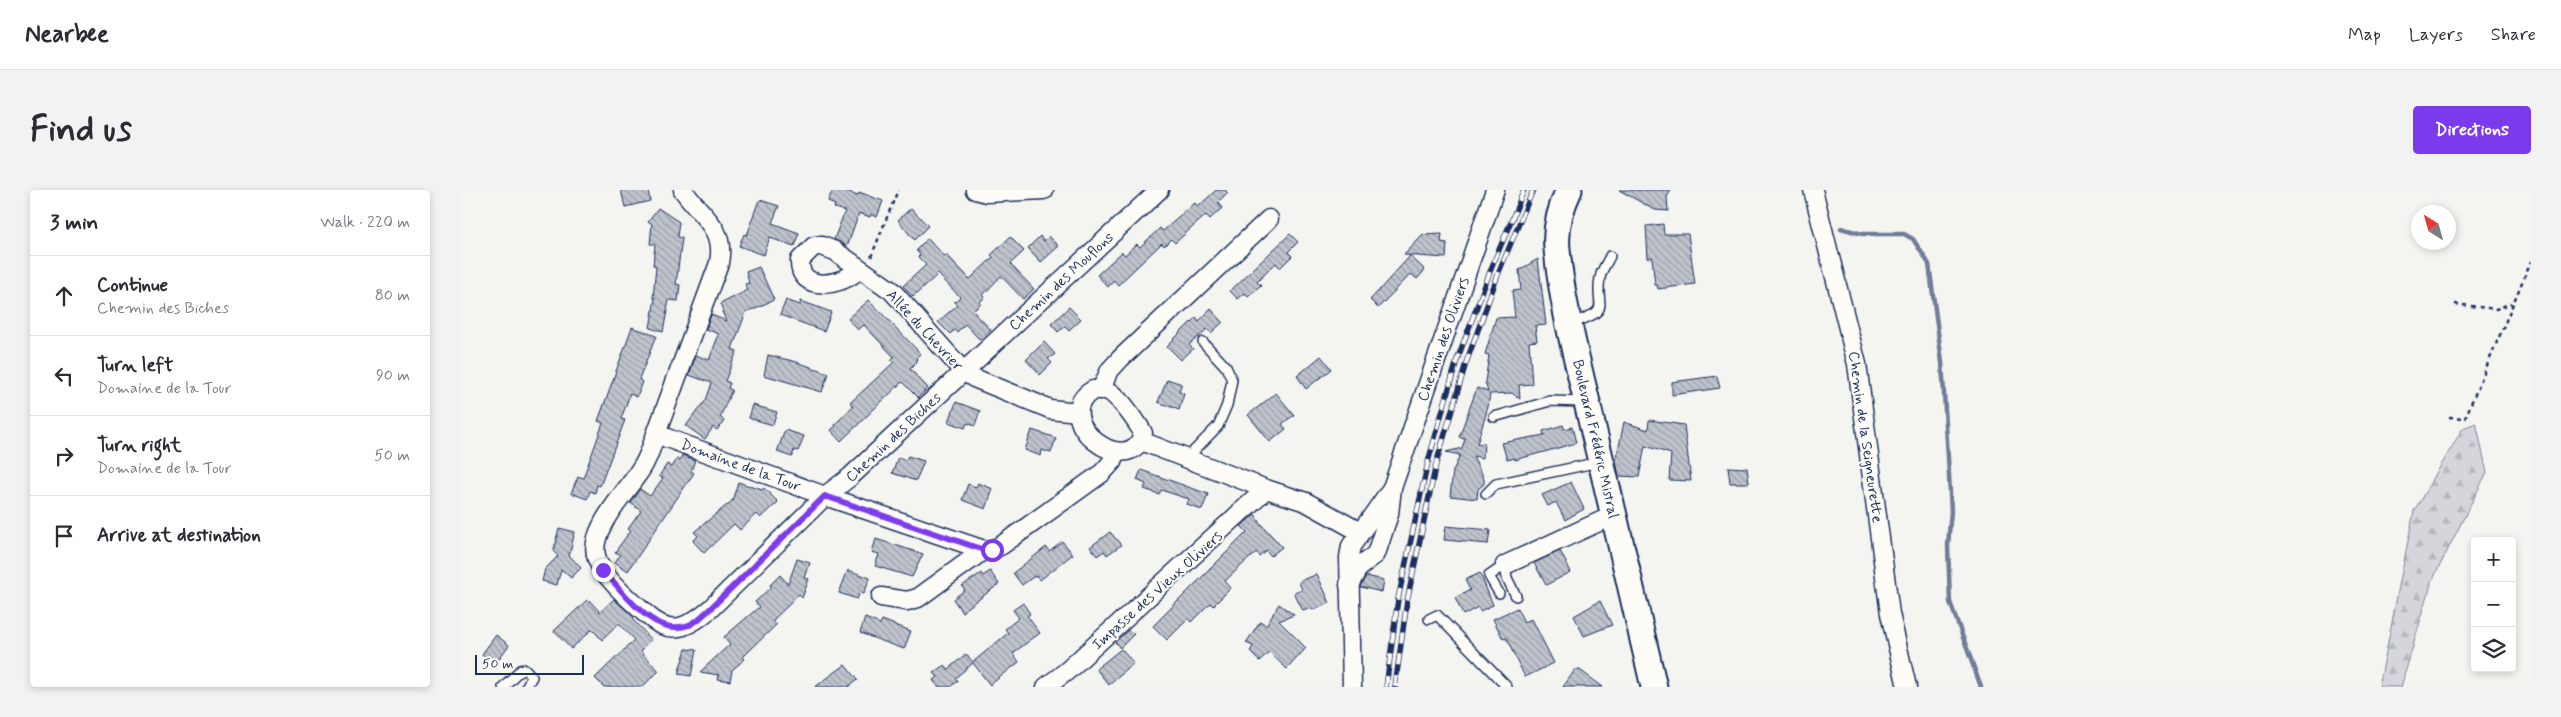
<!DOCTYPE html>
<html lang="en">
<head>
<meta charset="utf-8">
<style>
	body { margin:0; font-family:Mynerve,sans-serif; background:#f2f2f3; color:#2b2b33 }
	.controls { position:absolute; right:15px; bottom:15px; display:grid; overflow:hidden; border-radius:5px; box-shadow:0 2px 8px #0003 }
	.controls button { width:45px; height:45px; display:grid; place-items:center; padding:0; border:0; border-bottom:1px solid #e1e1e2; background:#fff; color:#2b2b33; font:25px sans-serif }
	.compass { position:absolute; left:1951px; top:15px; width:45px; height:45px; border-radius:50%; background:#fff; box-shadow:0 2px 8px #0003; rotate:323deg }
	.scale { position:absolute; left:15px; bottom:12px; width:109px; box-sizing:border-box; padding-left:5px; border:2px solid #1b2f5e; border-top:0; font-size:14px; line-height:18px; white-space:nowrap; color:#1b2f5e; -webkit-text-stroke:4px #fdfcf7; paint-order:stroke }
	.stop { position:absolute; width:15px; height:15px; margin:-11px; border:4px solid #7c3aed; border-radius:50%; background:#fff }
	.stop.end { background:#7c3aed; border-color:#fff; box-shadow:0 1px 5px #0008 }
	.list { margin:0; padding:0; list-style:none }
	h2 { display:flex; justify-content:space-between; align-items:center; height:65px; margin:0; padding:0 20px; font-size:21px }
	h2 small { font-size:16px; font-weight:400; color:#7c7c81 }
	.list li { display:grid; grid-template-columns:32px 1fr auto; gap:15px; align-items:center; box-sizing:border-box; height:80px; padding:0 20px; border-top:1px solid #e1e1e2 }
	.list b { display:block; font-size:19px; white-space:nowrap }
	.list p { margin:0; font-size:16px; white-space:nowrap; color:#7c7c81 }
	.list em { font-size:16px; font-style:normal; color:#7c7c81 }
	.icon { flex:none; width:28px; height:28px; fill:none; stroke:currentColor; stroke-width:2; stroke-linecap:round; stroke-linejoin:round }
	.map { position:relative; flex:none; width:2071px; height:497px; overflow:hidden; border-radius:5px }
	header { display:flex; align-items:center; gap:30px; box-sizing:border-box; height:70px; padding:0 25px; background:#fff; border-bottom:1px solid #e1e1e2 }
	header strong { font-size:24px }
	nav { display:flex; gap:28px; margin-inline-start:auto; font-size:18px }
	.intro { display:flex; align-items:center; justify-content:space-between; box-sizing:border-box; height:120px; padding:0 30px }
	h1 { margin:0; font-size:35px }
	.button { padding:12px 22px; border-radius:5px; background:#7c3aed; color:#fff; font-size:18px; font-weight:700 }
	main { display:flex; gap:30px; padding:0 30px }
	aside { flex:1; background:#fff; border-radius:5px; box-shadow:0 2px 8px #0003 }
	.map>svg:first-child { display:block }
	.forest { fill:url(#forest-firs); stroke:#78829c }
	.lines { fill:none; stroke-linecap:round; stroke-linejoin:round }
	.stream { stroke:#717c98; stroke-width:4.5 }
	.building { fill:url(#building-back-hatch); stroke:#1b2f5e }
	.lane-casing { stroke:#1b2f5e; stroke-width:12 }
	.street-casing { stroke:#1b2f5e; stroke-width:21 }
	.secondary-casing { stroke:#1b2f5e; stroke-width:29 }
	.path { stroke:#1b2f5e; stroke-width:2.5; stroke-dasharray:4 4; stroke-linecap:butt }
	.lane { stroke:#fdfcf7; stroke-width:9 }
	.street { stroke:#fdfcf7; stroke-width:18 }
	.secondary { stroke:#fdfcf7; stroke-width:25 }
	.rail-casing { stroke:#1b2f5e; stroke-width:5.5 }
	.rail { stroke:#fdfcf7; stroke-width:4; stroke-dasharray:11; stroke-linecap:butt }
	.route { stroke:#7c3aed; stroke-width:6 }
	.labels { text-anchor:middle; stroke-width:4; stroke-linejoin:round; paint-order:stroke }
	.street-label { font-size:15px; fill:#1b2f5e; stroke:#fdfcf7 }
</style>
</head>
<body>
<header>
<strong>Nearbee</strong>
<nav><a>Map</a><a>Layers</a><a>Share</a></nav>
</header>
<div class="intro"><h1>Find us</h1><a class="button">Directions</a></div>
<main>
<aside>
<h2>3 min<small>Walk · 220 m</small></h2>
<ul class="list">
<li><svg class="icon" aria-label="ahead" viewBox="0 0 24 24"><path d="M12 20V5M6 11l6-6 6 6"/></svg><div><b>Continue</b><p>Chemin des Biches</p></div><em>80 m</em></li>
<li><svg class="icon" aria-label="left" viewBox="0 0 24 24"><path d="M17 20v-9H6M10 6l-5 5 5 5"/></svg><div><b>Turn left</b><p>Domaine de la Tour</p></div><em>90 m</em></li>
<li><svg class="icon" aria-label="right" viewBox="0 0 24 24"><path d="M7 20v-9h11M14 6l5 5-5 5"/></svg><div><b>Turn right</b><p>Domaine de la Tour</p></div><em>50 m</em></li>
<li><svg class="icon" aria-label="arrive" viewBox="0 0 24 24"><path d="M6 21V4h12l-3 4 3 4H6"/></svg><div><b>Arrive at destination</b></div></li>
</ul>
</aside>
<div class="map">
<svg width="2071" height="497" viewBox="0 0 2071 497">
	<defs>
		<pattern id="forest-firs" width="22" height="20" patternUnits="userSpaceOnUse" patternTransform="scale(1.25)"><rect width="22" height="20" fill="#d4d6db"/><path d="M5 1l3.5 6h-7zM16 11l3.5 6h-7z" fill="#b5b8be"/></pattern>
		<pattern id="building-back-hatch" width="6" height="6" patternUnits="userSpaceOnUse" patternTransform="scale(1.25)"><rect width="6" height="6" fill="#bfc3cc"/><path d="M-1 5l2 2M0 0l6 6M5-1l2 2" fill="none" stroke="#9a9fa9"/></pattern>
	</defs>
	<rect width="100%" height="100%" fill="#f4f4f1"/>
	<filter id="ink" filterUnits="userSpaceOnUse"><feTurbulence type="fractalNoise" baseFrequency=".02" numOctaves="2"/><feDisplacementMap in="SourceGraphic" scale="10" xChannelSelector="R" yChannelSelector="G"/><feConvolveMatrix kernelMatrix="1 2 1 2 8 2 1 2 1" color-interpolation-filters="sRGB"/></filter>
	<g filter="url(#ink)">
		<path class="forest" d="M2016 233 2027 282 1972 391 1941 497H1919L1954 321 2003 238Z"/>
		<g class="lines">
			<path class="stream" d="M1381 38 1402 44H1444L1453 49 1469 74 1482 172 1488 267 1491 321 1488 355 1490 412 1521 497"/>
		</g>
		<g class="building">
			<path d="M161 0H188L190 11 165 17Z"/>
			<path d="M373 0H383L398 5 399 2 423 11 417 27 411 24 410 27 399 23 387 56 374 49 385 21 374 18 375 15 368 12Z"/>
			<path d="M756 0H765L768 3 758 13 762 18 750 29 746 25 715 53 711 49 704 56 702 53 658 95 654 90 648 97 637 85 662 62 665 65 677 54 680 57 700 38 703 41 735 13 738 17Z"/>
			<path d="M1159 0H1211L1207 7 1208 21 1195 20Z"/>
			<path d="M300 10 319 16 312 33 339 43 334 56 310 48 304 65 279 56 284 44 287 45Z"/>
			<path d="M198 18 219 32 217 47 222 48 216 94 220 95 218 111 209 110 203 142 190 138 195 108H193L196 77 193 76 195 55 190 54 192 34 188 31Z"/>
			<path d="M451 18 468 36 454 50 438 30Z"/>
			<path d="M1203 34 1204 44H1228L1235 94 1198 99 1197 95H1195L1192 67 1188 68 1186 36Z"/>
			<path d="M830 44 838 52 828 62 832 66 820 78 816 73 797 92 801 96 788 107 785 103 778 109 770 101Z"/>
			<path d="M982 44 981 52 987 53 986 68 944 65 963 45Z"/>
			<path d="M580 46 584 51 589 46 599 56 581 72 568 58Z"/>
			<path d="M550 47 564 61 550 74 574 99 563 109 541 86 523 105 525 107 520 112 521 114 513 121 531 140 520 150 505 134 497 142 495 139 490 144 478 132 497 115 494 112 500 107 478 84 453 107 443 96 466 75 458 67 460 65 456 60 468 48 485 67 487 65 510 89 533 67 531 65Z"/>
			<path d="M950 66 965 80 957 89 951 84 918 118 910 110Z"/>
			<path d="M1078 69 1086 135 1075 136 1077 151 1069 152 1072 194 1059 195 1060 209 1052 203 1030 204 1028 217 1017 254 1024 253 1023 268 1013 266 1024 288V294L1018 299 1017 309 990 306 993 281 1000 265 986 262 1002 258 1005 248 999 247 1017 198 1028 202 1025 192 1029 165 1025 164 1036 128 1055 127 1052 101 1061 100 1059 80Z"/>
			<path d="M299 77 314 110 286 122 272 159 277 161 265 191 270 193 268 198 272 200 260 227 264 230 257 240 253 237 245 249 226 236 245 210 251 193 229 185 236 165 249 170 259 144 246 139 251 125 267 131 260 114 288 100 285 94 289 93 286 82Z"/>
			<path d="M326 110 340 115 341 111 371 122 364 141 320 125Z"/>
			<path d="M409 110 461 164 456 169 458 171 450 179 468 198 458 208 442 192 381 251 371 240 376 236 375 234 393 217 390 213 434 172 431 170 434 167 404 135 398 140 388 129Z"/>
			<path d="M609 117 621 129 609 140 605 136 598 142 591 134Z"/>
			<path d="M751 119 763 132 751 143 747 139 729 155 733 159 721 170 707 156 736 127 739 131Z"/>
			<path d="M172 137 196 146 179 190 183 192 177 207 170 204 161 229 165 230 140 296 137 295 135 303 130 301 127 309 111 303 118 286 123 288 133 261 143 233 138 231Z"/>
			<path d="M584 152 595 164 588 169 592 173 580 185 566 170Z"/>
			<path d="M308 165 337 172 368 183 362 202 304 185Z"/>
			<path d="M861 166 871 179 846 199 837 186Z"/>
			<path d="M1257 186 1260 198 1212 205V192Z"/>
			<path d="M707 189 722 194 719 202 724 204 719 220 698 212Z"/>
			<path d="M816 203 834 225 822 234 826 239 810 252 788 225Z"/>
			<path d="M496 212 520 221 515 236 507 233 505 238 489 232Z"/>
			<path d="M293 215 317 222 313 235 289 228Z"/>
			<path d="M1189 230 1224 235 1231 291 1209 290 1211 264 1185 256 1179 287 1159 286 1156 271 1164 232 1188 240Z"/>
			<path d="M1103 235 1104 239 1112 237 1116 253 1055 270V268L1047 270 1042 253 1084 245 1083 241Z"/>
			<path d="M325 240 344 246 338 261 334 260 332 267 317 262Z"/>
			<path d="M572 240 596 248 591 263 582 260 581 266 565 260Z"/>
			<path d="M222 265 235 270 231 281 234 283 168 381 155 372 160 365 155 362 171 340 168 338 181 320 170 312 180 299 190 306 203 288 199 286 207 274 212 277 217 269 220 270Z"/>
			<path d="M448 266 464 271 456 291 432 283 438 267 446 270Z"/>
			<path d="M1268 277 1287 278 1289 293H1270Z"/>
			<path d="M681 280 748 304 742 320 727 315 729 309 701 300 699 304 684 299 686 294 677 290Z"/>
			<path d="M278 292 302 300 304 298 318 312 301 328 297 324 280 340 274 334 244 363 233 351 238 346 234 342 272 311Z"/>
			<path d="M1111 292 1124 319 1105 330 1096 312 1088 316 1082 305Z"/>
			<path d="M518 293 533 299 526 319 502 310 508 294 516 297Z"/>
			<path d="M795 324 800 333 822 357 811 366 806 360 799 366 796 362 765 391 771 398 753 416 750 413 731 432 728 429 707 450 693 436 787 342 781 336Z"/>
			<path d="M986 336 1030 340 1028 354 984 350Z"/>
			<path d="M99 338 115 342 109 365 121 378 111 388 101 379 97 395 82 391 85 379 98 366 93 361Z"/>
			<path d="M650 342 661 355 647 365 644 361 637 366 630 357Z"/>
			<path d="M416 349 463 364 452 387 415 376 419 364 412 362Z"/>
			<path d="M602 351 613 364 580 390 576 385 562 395 553 383 586 357 589 361Z"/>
			<path d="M1100 361 1111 382 1086 395 1074 373Z"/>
			<path d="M337 369 350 373 345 388 349 389 342 408 339 405 313 430 317 434 283 467 285 469 272 480 270 491 258 489 259 485 240 482 270 454 264 447 299 417 295 412 311 397 310 395 320 385 328 394Z"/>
			<path d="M388 380 410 388 404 404 400 402 397 409 379 403Z"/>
			<path d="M530 381 539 394 502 422 493 409 505 400 502 396 521 383 523 386Z"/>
			<path d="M1020 383 1033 415 1020 421 1018 417 1003 425 995 408 1010 400 1005 390Z"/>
			<path d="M857 384 870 413 853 420 852 418 843 421 834 403 842 400 839 392Z"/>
			<path d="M906 386 924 390 922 402 900 397Z"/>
			<path d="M128 409 140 422 154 409 174 427 172 429 192 450 181 461 199 481 182 497H144L135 488 174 450 159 434 142 450 132 439 111 459 94 441Z"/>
			<path d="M1140 411 1152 435 1124 446 1114 426Z"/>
			<path d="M563 413 570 424 567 426 580 443 553 463 559 472 530 495 513 473 495 488 497 491 490 497H479L474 490 478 487 474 483 485 475 488 479 506 464 513 472 548 443 545 439 559 428 553 420Z"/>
			<path d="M819 414 834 425 819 431 846 458 827 479 809 462 799 471 790 462 793 456 786 453 800 431 806 435Z"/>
			<path d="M1057 418 1064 432 1072 429 1094 473 1065 487 1046 448 1043 449 1033 429Z"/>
			<path d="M405 428 420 434 422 430 451 441 444 459 400 443Z"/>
			<path d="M668 440 674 444 660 458 655 452Z"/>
			<path d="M36 445 49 455 35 474 22 464Z"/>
			<path d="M226 459 236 460 231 486 218 484Z"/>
			<path d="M661 459 674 474 649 495 636 479Z"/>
			<path d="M385 475 397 490 388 497H355Z"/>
			<path d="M1115 480H1120L1143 497H1103Z"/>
		</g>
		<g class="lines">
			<defs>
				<g id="lane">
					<path d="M1111 133C1157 119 1132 116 1141 84 1143 78 1148 71 1150 66"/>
					<path d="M1034 227 1090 211 1124 212"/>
					<path d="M726 269 758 236 767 215 772 190 766 177 743 152"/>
					<path d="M1026 304 1036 294 1139 272"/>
					<path d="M1039 403 1029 386 1045 375 1047 388 1056 406"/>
					<path d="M969 429 977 425 1047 497"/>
					<path d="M43 497 60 480 65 479 72 487 66 497"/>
				</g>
				<g id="street">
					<path d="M515 0 527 3 584 0"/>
					<path d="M1353 0 1397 174 1430 424 1447 497"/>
					<path d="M399 79C383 96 338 104 340 70L354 56H362L375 61 432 101 503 181 514 188 590 219 618 222"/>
					<path d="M633 200C637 200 643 199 646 200 657 203 677 232 683 243 671 293 585 230 633 200Z"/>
					<path d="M641 200 650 180 661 168 809 29"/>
					<path d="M196 244 365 306 250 419C228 437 212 447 187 425 173 413 143 386 137 369 126 340 170 299 183 276 189 266 192 255 196 244L259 73C266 36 241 27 223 0"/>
					<path d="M681 251 806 299 846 312 900 342"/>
					<path d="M656 262 652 272 642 283 542 355 531 360H524L365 306 390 287 699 0"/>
					<path d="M1045 375 1154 325"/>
					<path d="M889 395 899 377 916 364 929 324 932 298 1035 0"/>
					<path d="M421 407 447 411 458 408 524 360"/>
					<path d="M586 497 607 481 806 299"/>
					<path d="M892 497 889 367 891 356 932 298"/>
				</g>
				<path id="secondary" d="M1109 0C1100 19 1095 38 1097 59 1102 117 1120 181 1133 238 1154 324 1174 411 1194 497"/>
			</defs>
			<use href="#lane" class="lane-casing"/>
			<use href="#street" class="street-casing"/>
			<use href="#secondary" class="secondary-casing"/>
			<g class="path">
				<path d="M411 67 438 0"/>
				<path d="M1995 114 2036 119 2052 113"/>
				<path d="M1989 227 2005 228 2071 71"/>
			</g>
			<use href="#lane" class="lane"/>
			<use href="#street" class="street"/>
			<use href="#secondary" class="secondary"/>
			<defs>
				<g id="rail">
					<path d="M926 497 938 409 968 272 997 170 1031 79 1064 0"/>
					<path d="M935 497 947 411 976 274 1006 173 1039 82 1073 0"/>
				</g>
			</defs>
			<use href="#rail" class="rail-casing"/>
			<use href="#rail" class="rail"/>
		</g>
	</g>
	<g class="lines" filter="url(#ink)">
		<path class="route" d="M143 380C164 402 193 448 229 435 236 433 244 424 250 419L365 306 524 360H532"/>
	</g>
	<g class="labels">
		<g class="street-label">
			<text transform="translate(601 91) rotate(-43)" y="5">Chemin des Mouflons</text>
			<text transform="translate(465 140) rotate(47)" y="5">Allée du Chevrier</text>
			<text transform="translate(983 149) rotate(-71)" y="5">Chemin des Oliviers</text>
			<text transform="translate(433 247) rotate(-43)" y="5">Chemin des Biches</text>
			<text transform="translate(1406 247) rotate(82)" y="5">Chemin de la Seigneurette</text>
			<text transform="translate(1136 249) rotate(77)" y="5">Boulevard Frédéric Mistral</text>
			<text transform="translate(281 275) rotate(20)" y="5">Domaine de la Tour</text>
			<text transform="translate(697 400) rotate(-42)" y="5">Impasse des Vieux Oliviers</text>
		</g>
	</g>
</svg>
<div class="controls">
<button>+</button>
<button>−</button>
<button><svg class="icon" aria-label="layers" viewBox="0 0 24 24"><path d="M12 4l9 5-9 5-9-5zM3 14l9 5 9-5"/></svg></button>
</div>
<svg class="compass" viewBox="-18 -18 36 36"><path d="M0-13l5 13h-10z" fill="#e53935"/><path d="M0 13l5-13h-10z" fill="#7c7c81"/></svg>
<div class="scale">50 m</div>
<div class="stop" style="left:532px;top:360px"></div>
<div class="stop end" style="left:143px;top:380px"></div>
</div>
</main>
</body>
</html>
